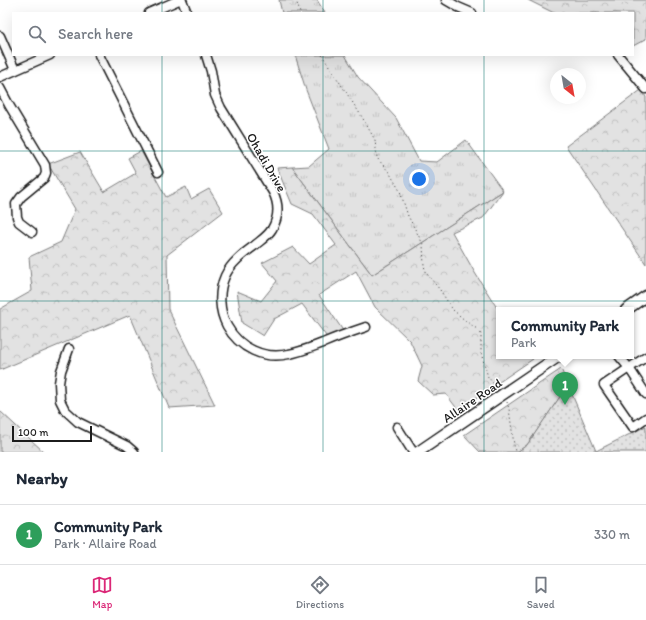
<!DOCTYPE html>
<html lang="en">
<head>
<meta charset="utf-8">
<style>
	body { margin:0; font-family:Itim,sans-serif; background:#f6f6f7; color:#1f2937 }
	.compass { position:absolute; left:550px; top:68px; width:36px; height:36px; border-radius:50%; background:#fff; box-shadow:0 4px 16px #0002; rotate:149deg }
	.scale { position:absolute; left:12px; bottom:10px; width:80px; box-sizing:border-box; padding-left:4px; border:2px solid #1c1c1c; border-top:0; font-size:11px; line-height:14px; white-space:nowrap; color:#1c1c1c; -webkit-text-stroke:3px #fff; paint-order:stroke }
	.you { position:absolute; left:419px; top:179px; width:14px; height:14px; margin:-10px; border:3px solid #fff; border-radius:50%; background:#1a73e8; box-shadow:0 0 0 6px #1a73e833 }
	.badge { display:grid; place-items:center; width:26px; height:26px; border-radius:50%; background:#db2777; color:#fff; font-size:13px; font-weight:700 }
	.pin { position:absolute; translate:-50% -33px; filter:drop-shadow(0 1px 2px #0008) }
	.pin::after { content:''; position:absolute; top:21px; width:14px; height:12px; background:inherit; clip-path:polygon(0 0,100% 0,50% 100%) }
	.popup { position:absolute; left:496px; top:307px; width:138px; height:52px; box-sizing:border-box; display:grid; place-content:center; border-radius:0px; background:#fff; filter:drop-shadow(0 1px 3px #0005); font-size:13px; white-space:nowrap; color:#747a83 }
	.popup b { font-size:15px; color:#1f2937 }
	.popup::after { content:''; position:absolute; left:50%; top:100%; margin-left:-8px; border:8px solid transparent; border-top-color:#fff }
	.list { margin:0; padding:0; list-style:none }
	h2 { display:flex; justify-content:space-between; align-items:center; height:52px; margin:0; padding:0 16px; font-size:17px }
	h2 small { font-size:13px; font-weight:400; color:#747a83 }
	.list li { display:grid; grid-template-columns:26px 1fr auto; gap:12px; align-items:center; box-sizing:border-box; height:60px; padding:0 16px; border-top:1px solid #e0e1e3 }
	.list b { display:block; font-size:15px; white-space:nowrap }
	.list p { margin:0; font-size:13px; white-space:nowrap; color:#747a83 }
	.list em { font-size:13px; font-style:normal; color:#747a83 }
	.icon { flex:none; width:22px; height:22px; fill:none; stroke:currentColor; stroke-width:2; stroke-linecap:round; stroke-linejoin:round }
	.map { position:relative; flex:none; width:646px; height:452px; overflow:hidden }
	.search { position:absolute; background:#fff; box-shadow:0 4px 16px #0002; left:12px; right:12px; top:12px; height:44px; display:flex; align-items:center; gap:10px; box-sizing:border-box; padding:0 14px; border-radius:0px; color:#747a83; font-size:15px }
	.sheet { height:112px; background:#fff }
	nav { display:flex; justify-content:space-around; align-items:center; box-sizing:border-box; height:56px; border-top:1px solid #e0e1e3; background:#fff; font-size:11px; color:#747a83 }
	nav a { display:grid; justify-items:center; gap:2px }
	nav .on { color:#db2777 }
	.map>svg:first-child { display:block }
	.grass { fill:url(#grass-tufts); stroke:#7f7f7f }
	.forest { fill:url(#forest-crowns); stroke:#7f7f7f }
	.park { fill:url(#park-dots); stroke:#7f7f7f }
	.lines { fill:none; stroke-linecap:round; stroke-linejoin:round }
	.minor-casing { stroke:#1c1c1c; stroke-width:11 }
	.major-casing { stroke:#1c1c1c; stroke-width:13 }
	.path { stroke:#1c1c1c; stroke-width:1; stroke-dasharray:1 3; stroke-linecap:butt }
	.minor { stroke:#fff; stroke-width:8 }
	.major { stroke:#fff; stroke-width:10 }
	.grid { fill:none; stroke:#0f766e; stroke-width:1; stroke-opacity:0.55 }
	.labels { text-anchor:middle; stroke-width:3; stroke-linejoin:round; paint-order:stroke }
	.street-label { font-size:13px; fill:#1c1c1c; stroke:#fff }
</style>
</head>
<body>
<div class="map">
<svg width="646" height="452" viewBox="0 0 646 452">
	<defs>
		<pattern id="grass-tufts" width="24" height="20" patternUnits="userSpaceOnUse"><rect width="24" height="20" fill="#e2e2e2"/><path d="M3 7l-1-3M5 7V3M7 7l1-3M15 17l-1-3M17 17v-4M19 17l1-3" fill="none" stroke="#c1c1c1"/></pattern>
		<pattern id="forest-crowns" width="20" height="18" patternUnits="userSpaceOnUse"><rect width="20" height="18" fill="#e2e2e2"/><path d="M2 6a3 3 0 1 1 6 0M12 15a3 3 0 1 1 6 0" fill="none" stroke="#c1c1c1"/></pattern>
		<pattern id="park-dots" width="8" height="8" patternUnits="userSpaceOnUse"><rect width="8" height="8" fill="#e2e2e2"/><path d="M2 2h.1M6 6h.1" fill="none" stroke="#c1c1c1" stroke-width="1.8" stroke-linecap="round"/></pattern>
	</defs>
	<rect width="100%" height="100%" fill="#fff"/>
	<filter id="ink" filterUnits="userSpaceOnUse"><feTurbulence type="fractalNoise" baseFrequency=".025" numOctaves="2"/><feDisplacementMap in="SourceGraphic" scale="8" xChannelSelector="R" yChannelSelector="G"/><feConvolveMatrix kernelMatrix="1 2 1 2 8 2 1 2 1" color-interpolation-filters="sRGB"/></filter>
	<g filter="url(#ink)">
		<g class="grass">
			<path d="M279 0H317L325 13H282Z"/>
			<path d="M295 55H345L358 77 396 118 419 161 437 162 466 140 503 191 372 275 292 167 309 166 329 149 306 90Z"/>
		</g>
		<g class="forest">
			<path d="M528 0H646V39L633 46V13H554Z"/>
			<path d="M641 90 646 97V264L566 146Z"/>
			<path d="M141 151 166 197 186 187 191 199 209 189 223 212 167 255 168 309 215 405 169 408 130 315 0 370V309L32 291 29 257 61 242 75 209 48 164 80 152 104 192 136 173 128 158Z"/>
			<path d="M292 167 372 275 503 191 483 218 452 232 475 273 499 311V356H530L533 359 458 410 446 394 433 395 418 381 422 366 410 341 375 307 356 271 319 295 346 335 329 340 302 304 274 319 263 336 242 323 237 291 261 301 277 281 262 263 293 247 309 264 336 245 313 214 292 204 277 168Z"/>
			<path d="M561 369 568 385 527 445 517 452H480L464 435Z"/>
			<path d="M0 411 44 452H0Z"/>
		</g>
		<path class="park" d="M568 385 596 451 646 426V452H517L527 445Z"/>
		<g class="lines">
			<defs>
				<g id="minor">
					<path d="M182 0 187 13"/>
					<path d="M446 0 458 7 472 13"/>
					<path d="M149 13 179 0"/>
					<path d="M0 36 15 70"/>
					<path d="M99 55 158 172"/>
					<path d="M206 55 211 71 215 95 221 108 273 192C279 204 279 217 272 229 267 237 261 240 254 246 243 254 231 263 225 276 218 292 219 311 227 326 239 348 264 360 289 354 300 352 312 347 323 343 337 337 351 332 366 327"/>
					<path d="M618 55 646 89"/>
					<path d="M0 77 50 55"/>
					<path d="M0 88 9 105 45 165 46 173 44 178 21 197 16 204 17 217 19 222 32 232"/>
					<path d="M69 349 61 371 59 383 60 400 65 410 78 422 127 446 134 452"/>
					<path d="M619 356 629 368 646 357"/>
					<path d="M646 394 629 368 604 385 633 427 646 418"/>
					<path d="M397 427 413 452"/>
				</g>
				<g id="major">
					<path d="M626 310 646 296"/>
					<path d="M418 452 559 356"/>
				</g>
			</defs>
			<use href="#minor" class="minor-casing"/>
			<use href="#major" class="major-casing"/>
			<g class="path">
				<path d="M296 0 300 13"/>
				<path d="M322 55 362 117 375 140 377 158 389 172 400 191 408 216 423 244 424 266 427 274 440 290 453 310 467 322 477 329 481 334V353L488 377 498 389"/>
				<path d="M507 402 509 409 515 452"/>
			</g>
			<use href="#minor" class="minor"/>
			<use href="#major" class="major"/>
		</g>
	</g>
	<path class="grid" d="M162 0V13M323 0V13M484 0V13M162 55V452M323 55V452M484 55V452M0 151H646M0 301H646"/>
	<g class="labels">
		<g class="street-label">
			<text transform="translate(267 162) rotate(60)" y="5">Ohadi Drive</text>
			<text transform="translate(472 400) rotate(-34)" y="5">Allaire Road</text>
		</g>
	</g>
</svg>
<svg class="compass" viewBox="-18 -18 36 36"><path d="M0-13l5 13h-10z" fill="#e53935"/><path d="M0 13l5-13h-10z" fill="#747a83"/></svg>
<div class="scale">100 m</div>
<div class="you"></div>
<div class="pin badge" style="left:565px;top:405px;background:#2e9e5b">1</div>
<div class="popup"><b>Community Park</b>Park</div>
<div class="search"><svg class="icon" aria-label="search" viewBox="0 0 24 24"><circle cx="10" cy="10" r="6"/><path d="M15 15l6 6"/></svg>Search here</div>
</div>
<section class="sheet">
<h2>Nearby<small></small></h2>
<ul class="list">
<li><span class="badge" style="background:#2e9e5b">1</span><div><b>Community Park</b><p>Park · Allaire Road</p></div><em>330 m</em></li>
</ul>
</section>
<nav>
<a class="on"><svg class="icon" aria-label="map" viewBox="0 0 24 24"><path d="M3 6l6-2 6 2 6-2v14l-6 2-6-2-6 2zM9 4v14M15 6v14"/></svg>Map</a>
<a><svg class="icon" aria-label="directions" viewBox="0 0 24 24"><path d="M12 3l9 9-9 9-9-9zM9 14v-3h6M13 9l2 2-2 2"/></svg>Directions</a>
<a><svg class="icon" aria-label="saved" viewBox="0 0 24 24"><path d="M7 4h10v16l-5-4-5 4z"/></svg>Saved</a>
</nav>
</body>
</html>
